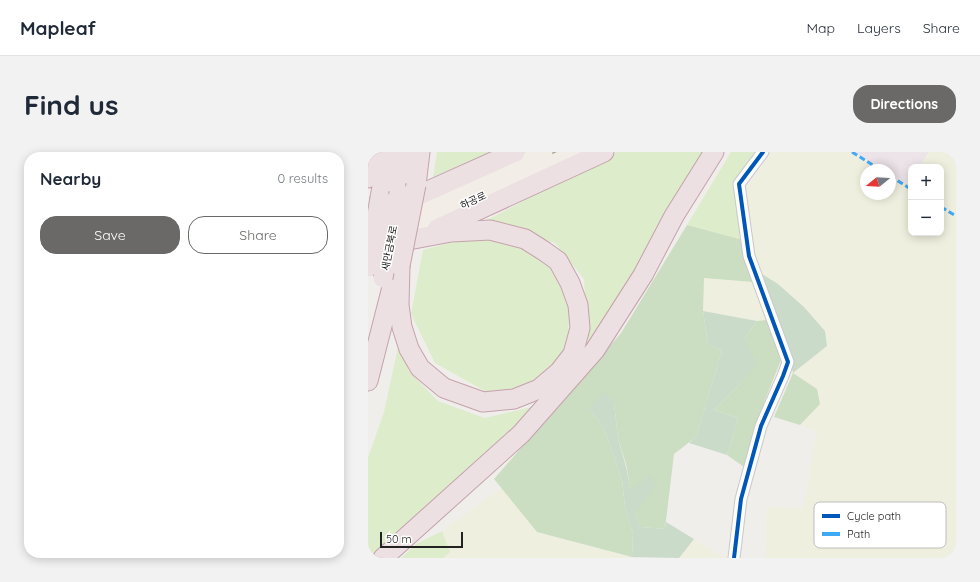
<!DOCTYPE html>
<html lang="en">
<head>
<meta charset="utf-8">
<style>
	body { margin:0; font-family:Quicksand,"Noto Sans KR",sans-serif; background:#f2f2f3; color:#1f2937 }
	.controls { position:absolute; right:12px; top:12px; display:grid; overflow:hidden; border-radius:8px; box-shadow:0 2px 10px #0003 }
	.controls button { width:36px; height:36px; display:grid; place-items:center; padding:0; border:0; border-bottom:1px solid #e0e1e3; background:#fff; color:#1f2937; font:20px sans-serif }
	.compass { position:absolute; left:492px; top:12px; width:36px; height:36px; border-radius:50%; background:#fff; box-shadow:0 2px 10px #0003; rotate:252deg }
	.scale { position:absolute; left:12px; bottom:10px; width:83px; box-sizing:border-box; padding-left:4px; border:2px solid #222; border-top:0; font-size:11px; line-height:14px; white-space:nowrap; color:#222; -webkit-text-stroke:3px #fff; paint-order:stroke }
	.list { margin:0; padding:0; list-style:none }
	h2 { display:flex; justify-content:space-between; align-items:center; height:52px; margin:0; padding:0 16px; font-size:17px }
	h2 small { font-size:13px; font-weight:400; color:#747a83 }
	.actions { display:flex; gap:8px; padding:12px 16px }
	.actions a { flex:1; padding:9px 0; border:1px solid #6a6968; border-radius:16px; text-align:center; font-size:14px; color:#6a6968 }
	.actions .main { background:#6a6968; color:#fff }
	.map { position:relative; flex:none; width:588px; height:406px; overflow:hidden; border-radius:16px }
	header { display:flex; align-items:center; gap:24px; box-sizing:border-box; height:56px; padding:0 20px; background:#fff; border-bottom:1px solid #e0e1e3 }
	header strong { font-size:19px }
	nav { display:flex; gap:22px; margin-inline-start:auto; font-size:14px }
	.intro { display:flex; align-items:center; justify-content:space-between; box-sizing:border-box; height:96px; padding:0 24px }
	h1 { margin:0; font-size:28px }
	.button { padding:10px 18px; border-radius:16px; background:#6a6968; color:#fff; font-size:14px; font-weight:700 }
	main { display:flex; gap:24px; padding:0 24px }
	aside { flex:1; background:#fff; border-radius:16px; box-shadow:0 2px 10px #0003 }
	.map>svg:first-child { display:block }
	.industrial { fill:#ede4e9 }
	.farmland { fill:#efefdf }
	.grass { fill:#ddeccb }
	.forest { fill:#cbdec1 }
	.cemetery { fill:#cadbca }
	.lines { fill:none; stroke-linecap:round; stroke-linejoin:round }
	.street-casing { stroke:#c9c8c7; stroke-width:13 }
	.primary-casing { stroke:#a79c86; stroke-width:19 }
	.highway-casing { stroke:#c5a2ac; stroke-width:21 }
	.street { stroke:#fdfcfc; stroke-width:11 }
	.primary { stroke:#f3ede7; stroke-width:17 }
	.highway { stroke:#ece0e2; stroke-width:19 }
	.highway-bridge-casing { stroke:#c5a2ac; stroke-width:21; stroke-linecap:butt }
	.highway-bridge { stroke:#ece0e2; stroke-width:19 }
	.quiet { stroke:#3fa9f5; stroke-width:3; stroke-dasharray:6 3; stroke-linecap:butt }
	.cycleway-casing { stroke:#fff; stroke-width:6 }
	.cycleway { stroke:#0057b8; stroke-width:4 }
	.labels { text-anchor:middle; stroke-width:3; stroke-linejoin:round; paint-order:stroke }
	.street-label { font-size:10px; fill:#222; stroke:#fff }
	.key { fill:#fff; stroke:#bdbdbd; stroke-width:1 }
	.key-label { font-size:11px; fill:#222 }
</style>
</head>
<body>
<header>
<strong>Mapleaf</strong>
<nav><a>Map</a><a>Layers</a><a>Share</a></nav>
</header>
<div class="intro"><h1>Find us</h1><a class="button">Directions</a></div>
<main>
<aside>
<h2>Nearby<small>0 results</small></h2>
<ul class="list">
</ul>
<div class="actions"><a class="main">Save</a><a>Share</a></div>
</aside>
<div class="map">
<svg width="588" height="406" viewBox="0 0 588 406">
	<rect width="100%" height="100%" fill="#f0eeeb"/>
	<path class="industrial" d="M485 0H561L551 15H543V28L540 33 522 22V18H516Z"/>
	<g class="farmland">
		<path d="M403 0H485L516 18H498V42H522V22L540 33 533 45 543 29V81H573V15H552L561 0H588V406H398L399 355 435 357 449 280 432 273 452 252 449 237 425 221 459 193 410 132 391 120 381 71 379 37Z"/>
		<path d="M336 126 385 130 391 143 398 168 389 169 335 159Z"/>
		<path d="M134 336 169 380 265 406H75L82 400 74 379Z"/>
		<path d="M326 387 357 406H311Z"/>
	</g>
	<g class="grass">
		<path d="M69 0H123L65 25Z"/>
		<path d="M249 0H341L246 155 220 190 216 127 187 91 119 68Z"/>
		<path d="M363 0H388L369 26 375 88 319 73Z"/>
		<path d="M92 88 143 89 181 115 202 152 199 198 169 230 122 242 67 211 43 162 55 98Z"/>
		<path d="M32 186 40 218 70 249 117 266 172 253 10 406H0V306L16 260Z"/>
		<path d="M74 379 82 400 75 406H33L48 392Z"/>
	</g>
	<g class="forest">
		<path d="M319 73 375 88 385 130 336 126 335 159 340 192 354 199 328 285 306 302 297 377 272 375 267 361 258 312 250 287 246 250 221 256 235 274 254 328 257 354 265 382 264 405 169 380 126 327 253 181Z"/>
		<path d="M398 168 413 208 397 248 376 315 359 303 370 266 346 258 373 231 376 187 389 169Z"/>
		<path d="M425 221 449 237 452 252 432 273 406 265Z"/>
	</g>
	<g class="cemetery">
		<path d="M391 120 410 132 436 155 457 179 459 194 425 221 413 177Z"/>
		<path d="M335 159 389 169 376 187 389 212 373 231 346 258 370 266 359 303 321 291 328 285 354 199 340 192Z"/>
		<path d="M236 240 246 250 250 287 258 315 263 338 282 323 288 333 267 361 272 375 297 377 298 370 326 387 311 406 264 405 265 382 257 354 254 328 235 274 221 256Z"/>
	</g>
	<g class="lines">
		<defs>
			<path id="street" d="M366 406 373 347 393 274 415 224 420 210 381 104 371 32 395 0"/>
			<g id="primary">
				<path d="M32 66 98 39 176 0"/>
				<path d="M28 82 73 63 209 0"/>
			</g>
			<g id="highway">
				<path d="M0 26 6 0"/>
				<path d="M48 33 52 0"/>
				<path d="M31 41 38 0"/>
				<path d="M12 46 20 0"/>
				<path d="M33 51 147 0"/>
				<path d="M69 77 236 0"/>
				<path d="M32 114 31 153 34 175 41 197 52 216 76 236 115 250 146 247 171 237 191 220 205 202 212 176 210 153 202 131 190 109 176 99 157 87 122 78 83 80 46 87"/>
				<path d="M0 229 25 131"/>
				<path d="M15 406 153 282 227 198 275 123 306 64 346 0"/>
			</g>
		</defs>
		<use href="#street" class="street-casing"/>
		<use href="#primary" class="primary-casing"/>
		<use href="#highway" class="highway-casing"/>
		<use href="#street" class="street"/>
		<use href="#primary" class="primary"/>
		<use href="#highway" class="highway"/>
		<defs>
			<g id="highway-bridge">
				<path d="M32 114 48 33"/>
				<path d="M0 115 12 46"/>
				<path d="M15 126 31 41"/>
			</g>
		</defs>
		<use href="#highway-bridge" class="highway-bridge-casing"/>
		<use href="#highway-bridge" class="highway-bridge"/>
		<g class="quiet">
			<path d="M484 0 513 18"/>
			<path d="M522 24 543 37"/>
			<path d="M573 55 588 64"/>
		</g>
		<defs>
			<path id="cycleway" d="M366 406 373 347 393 274 415 224 420 210 381 104 371 32 395 0"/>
		</defs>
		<use href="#cycleway" class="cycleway-casing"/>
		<use href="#cycleway" class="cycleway"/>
	</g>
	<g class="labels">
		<g class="street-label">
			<text transform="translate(105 48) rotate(-25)" y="4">하공로</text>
			<text transform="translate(21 96) rotate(-79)" y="4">새만금북로</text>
		</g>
	</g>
	<rect x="446" y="350" width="132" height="46" rx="6" class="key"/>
	<rect x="454" y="362" width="18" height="4" fill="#0057b8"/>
	<rect x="454" y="380" width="18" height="4" fill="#3fa9f5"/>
	<g class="key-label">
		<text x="479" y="368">Cycle path</text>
		<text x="479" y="386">Path</text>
	</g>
</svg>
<div class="controls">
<button>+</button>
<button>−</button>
</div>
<svg class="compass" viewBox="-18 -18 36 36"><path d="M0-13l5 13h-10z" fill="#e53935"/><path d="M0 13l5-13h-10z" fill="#747a83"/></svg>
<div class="scale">50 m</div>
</div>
</main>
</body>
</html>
